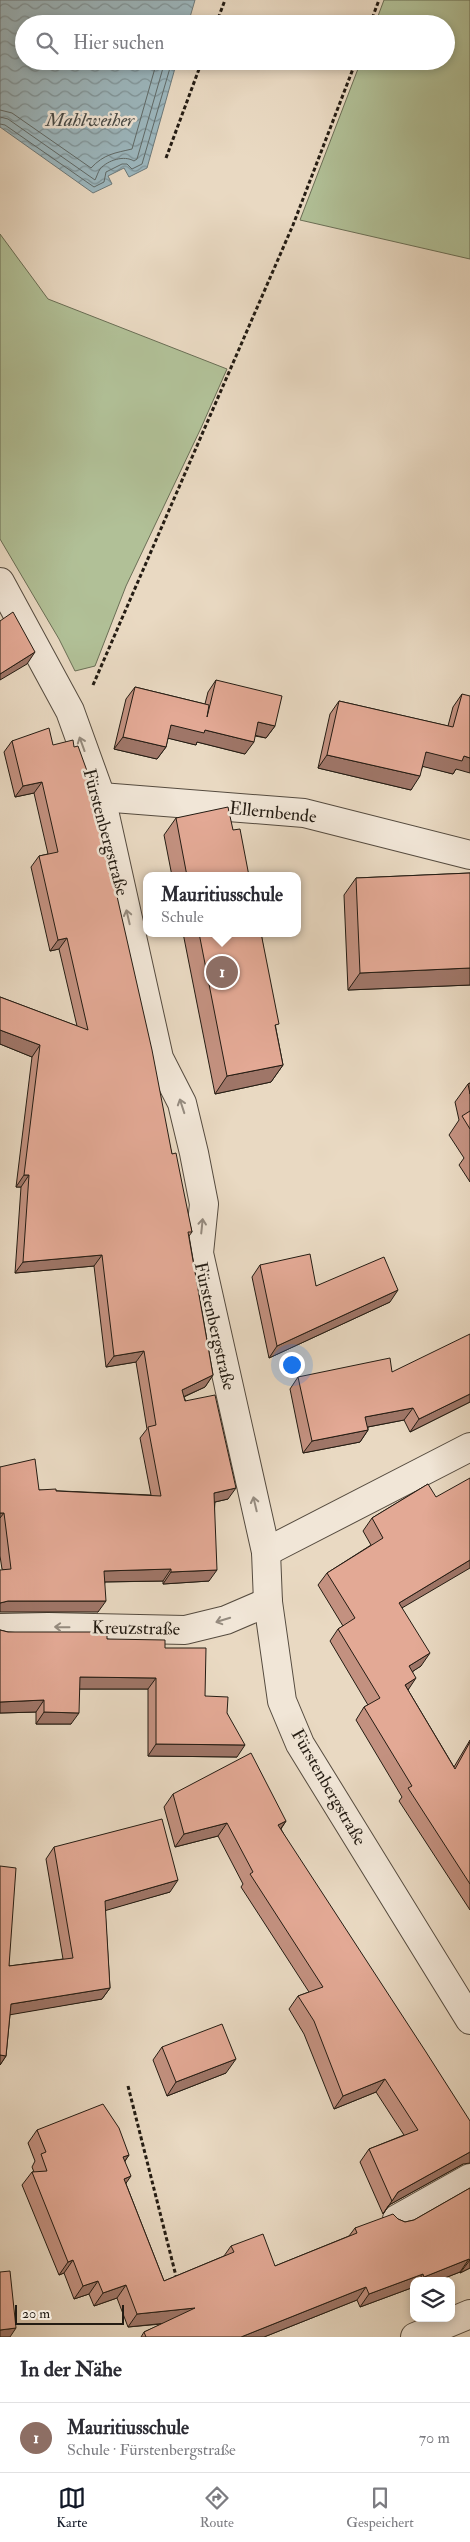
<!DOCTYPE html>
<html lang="de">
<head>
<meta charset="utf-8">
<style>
	body { margin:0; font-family:"IM FELL Double Pica",serif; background:#f2f2f3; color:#2b2b33 }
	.controls { position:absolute; right:15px; bottom:15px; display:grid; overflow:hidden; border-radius:10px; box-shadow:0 2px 8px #0003 }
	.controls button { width:45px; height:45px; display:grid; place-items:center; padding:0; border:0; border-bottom:1px solid #e1e1e2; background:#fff; color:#2b2b33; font:25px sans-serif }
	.scale { position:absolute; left:15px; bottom:12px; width:109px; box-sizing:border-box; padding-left:5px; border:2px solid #241c13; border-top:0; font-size:14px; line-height:18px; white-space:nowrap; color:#241c13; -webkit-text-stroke:4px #f1e6d7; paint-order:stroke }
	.you { position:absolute; left:291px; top:1364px; width:18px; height:18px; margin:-12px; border:4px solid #fff; border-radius:50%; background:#1a73e8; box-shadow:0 0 0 8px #1a73e833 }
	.badge { display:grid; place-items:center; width:32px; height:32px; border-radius:50%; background:#111827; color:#fff; font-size:16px; font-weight:700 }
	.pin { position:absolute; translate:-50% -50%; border:2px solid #fff; box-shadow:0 1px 5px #0006 }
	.popup { position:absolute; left:143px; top:872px; width:158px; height:65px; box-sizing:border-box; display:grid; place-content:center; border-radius:10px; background:#fff; filter:drop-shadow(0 1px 4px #0005); font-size:16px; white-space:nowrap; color:#7c7c81 }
	.popup b { font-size:19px; color:#2b2b33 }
	.popup::after { content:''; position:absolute; left:50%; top:100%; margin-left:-10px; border:10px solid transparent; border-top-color:#fff }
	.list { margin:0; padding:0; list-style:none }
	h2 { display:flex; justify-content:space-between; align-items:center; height:65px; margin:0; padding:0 20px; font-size:21px }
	h2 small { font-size:16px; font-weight:400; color:#7c7c81 }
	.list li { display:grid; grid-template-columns:32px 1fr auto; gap:15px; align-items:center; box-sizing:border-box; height:70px; padding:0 20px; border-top:1px solid #e1e1e2 }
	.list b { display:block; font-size:19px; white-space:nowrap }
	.list p { margin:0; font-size:16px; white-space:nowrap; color:#7c7c81 }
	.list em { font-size:16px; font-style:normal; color:#7c7c81 }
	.icon { flex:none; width:28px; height:28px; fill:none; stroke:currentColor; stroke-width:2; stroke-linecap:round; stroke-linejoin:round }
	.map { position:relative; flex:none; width:470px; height:2337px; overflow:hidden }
	.search { position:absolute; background:#fff; box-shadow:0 2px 8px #0003; left:15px; right:15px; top:15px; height:55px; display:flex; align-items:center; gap:12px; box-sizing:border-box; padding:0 18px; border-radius:28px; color:#7c7c81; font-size:19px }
	.sheet { height:135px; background:#fff }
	nav { display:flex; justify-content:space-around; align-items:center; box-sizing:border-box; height:70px; border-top:1px solid #e1e1e2; background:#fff; font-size:14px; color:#7c7c81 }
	nav a { display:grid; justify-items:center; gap:2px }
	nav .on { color:#111827 }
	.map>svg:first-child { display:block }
	.green { fill:#b1c097; stroke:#6a6e55 }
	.water { fill:url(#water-waves); stroke:#6c797a }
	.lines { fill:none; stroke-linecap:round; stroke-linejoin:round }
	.shore { stroke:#606a68; stroke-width:1 }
	.minor-casing { stroke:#554b3f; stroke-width:30 }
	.path { stroke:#241c13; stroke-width:3; stroke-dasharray:4 2.5; stroke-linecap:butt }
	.minor { stroke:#f1e6d7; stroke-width:28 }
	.wall { fill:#c39180; stroke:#241c13 }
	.shaded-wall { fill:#9f7668; stroke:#241c13 }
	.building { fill:#e3a995; stroke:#241c13 }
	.oneway { stroke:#958b7f }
	.labels { text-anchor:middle; stroke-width:5; stroke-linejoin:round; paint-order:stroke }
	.street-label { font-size:18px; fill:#241c13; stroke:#f1e6d7 }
	.water-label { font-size:19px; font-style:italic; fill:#484a46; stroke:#f1e6d7 }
</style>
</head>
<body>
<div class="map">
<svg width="470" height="2337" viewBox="0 0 470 2337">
	<defs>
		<pattern id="water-waves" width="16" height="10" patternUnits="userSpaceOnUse" patternTransform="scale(1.25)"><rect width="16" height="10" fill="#9cb7be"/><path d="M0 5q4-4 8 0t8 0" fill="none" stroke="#7f9499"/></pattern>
	</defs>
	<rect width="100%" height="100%" fill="#e9d9c2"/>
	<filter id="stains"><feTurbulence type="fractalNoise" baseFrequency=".004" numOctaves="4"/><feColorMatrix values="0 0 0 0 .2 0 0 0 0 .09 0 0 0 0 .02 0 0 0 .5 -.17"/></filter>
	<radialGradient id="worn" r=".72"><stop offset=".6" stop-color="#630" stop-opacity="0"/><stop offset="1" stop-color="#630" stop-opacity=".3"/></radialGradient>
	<g class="green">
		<path d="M384 0H470V259L300 220 361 61H446V24H375Z"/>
		<path d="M0 234 48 299 227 369 201 428 126 586 95 666 75 671 59 639 0 539Z"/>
	</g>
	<path class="water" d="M0 0H195L188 24H24V61H177L147 168 129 177 124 168 108 176 112 184 93 193 0 127Z"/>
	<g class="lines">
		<g class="shore">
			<path d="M0 110 12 113 91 168C104 154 115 153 132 149L157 61"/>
			<path d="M0 117 8 119 95 180C97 176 98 172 100 169 108 160 124 155 134 161L137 159 165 61"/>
			<path d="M0 124 5 125 94 187 104 182 106 172 122 164H127L132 169 142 164 172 61"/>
		</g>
		<defs>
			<g id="minor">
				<path d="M0 582 70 711 101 797 159 1058 182 1103 194 1153 204 1204 199 1253 266 1552 268 1602 282 1701 300 1744 470 2020"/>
				<path d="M101 797 304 813 470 855"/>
				<path d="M266 1552 470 1447"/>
				<path d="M0 1628 48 1627 185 1630 226 1620 268 1602"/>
				<path d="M397 2219 470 2178"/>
				<path d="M415 2337 470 2314"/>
			</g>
		</defs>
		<use href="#minor" class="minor-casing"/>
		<g class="path">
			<path d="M216 24 225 0"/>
			<path d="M370 24 379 0"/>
			<path d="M166 158 202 61"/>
			<path d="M93 685 293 225 356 61"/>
			<path d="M128 2086 177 2280"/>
		</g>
		<use href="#minor" class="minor"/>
	</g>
	<g class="wall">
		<path d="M216 680 275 726 266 738 255 736 245 754 197 742 196 745 168 738 166 747 157 759 114 749 126 699 135 687 205 704 208 692Z"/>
		<path d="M462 694 456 769 453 774 423 766 411 790 318 768 330 714 339 701 448 726 453 707Z"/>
		<path d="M12 741 53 745 172 1154 192 1232 189 1236 213 1375 205 1387 184 1397 228 1499 215 1502 209 1581 163 1584V1581L105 1582 98 1612 2 1569 0 1556V1467L39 1490 151 1495 140 1438 147 1429 136 1362 106 1367 94 1266 15 1273 21 1187H16L32 1057 0 1044V997L77 1026 59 949 50 951 31 867 39 856 48 854 34 793 15 797 4 752Z"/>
		<path d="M176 818 233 830 249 876H172L164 835Z"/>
		<path d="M470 873V985L348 990 344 895 356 878Z"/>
		<path d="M183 933H261L276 1029 283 1065 271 1082 215 1094Z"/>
		<path d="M470 1083V1182L459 1165 464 1158 449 1135 459 1120 455 1102 468 1084Z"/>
		<path d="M260 1265 316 1286 390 1302 269 1358 252 1277Z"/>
		<path d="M392 1372 470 1402 410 1432 404 1420 368 1427V1430L360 1442 303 1453 290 1389 298 1377Z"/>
		<path d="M428 1484 402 1608 421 1666 413 1671 408 1690 454 1767 470 1740V1910L399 1801 402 1797 356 1720 364 1707 368 1705 330 1641 338 1629 343 1626 318 1585 327 1573 371 1545 363 1531 372 1518Z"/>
		<path d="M0 1630 8 1632 107 1639 165 1648 205 1696 227 1713 237 1757 148 1756V1689H79L71 1724H36V1712L0 1713Z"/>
		<path d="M173 1794 286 1821 281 1829 463 2164 389 2205 383 2214 360 2162 369 2149 404 2135 376 2092 334 2109 304 2034 289 2009 298 1996 309 1992 241 1887 243 1884 218 1836 175 1847 164 1807Z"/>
		<path d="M54 1847 170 1892 105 1910 110 1988 102 1999 10 2014 6 2056 0 2065V1866L9 1966 63 1959 46 1859Z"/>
		<path d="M162 2047 226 2073 167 2096 153 2060Z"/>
		<path d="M37 2130 129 2155 125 2161 126 2184 164 2281 224 2256 231 2246 275 2266 349 2236 355 2228 398 2219 405 2222 414 2220 470 2188V2268L460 2273V2272L437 2281H414V2287L360 2307 357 2300 264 2337H141L144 2332 162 2324 128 2327 117 2298 94 2306 89 2294 74 2299 64 2273 59 2275 22 2185 32 2172H34L32 2167 35 2161 28 2143Z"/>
	</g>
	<g class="shaded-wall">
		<path d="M35 652 27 664 0 680V674Z"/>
		<path d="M258 722 275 726 266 738 250 734Z"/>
		<path d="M171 725 205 730 254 742 245 754 197 742 196 745 163 737Z"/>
		<path d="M123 737 166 747 157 759 114 749Z"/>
		<path d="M426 752 464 756 470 758V773L456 769 453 774 417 765Z"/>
		<path d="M327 755 420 776 411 790 318 768Z"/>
		<path d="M42 782 34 793 15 797 23 786Z"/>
		<path d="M67 938 59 949 50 951 58 940Z"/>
		<path d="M470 968V985L348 990 360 973Z"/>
		<path d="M0 1030 40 1045 32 1057 0 1044Z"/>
		<path d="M283 1065 271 1082 215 1094 227 1076Z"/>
		<path d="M24 1175H29L21 1187H16Z"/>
		<path d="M102 1255 94 1266 15 1273 23 1262Z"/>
		<path d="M398 1290 390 1302 269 1358 277 1346Z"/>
		<path d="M144 1351 136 1362 106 1367 114 1356Z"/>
		<path d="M213 1375 205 1387 174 1401 182 1390Z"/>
		<path d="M470 1394V1402L410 1432 419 1419Z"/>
		<path d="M413 1408 404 1420 357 1429 365 1417Z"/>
		<path d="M368 1430 360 1442 303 1453 312 1441Z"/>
		<path d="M236 1488 228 1499 206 1504 214 1493Z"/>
		<path d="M0 1513H4L0 1518Z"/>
		<path d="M470 1560V1568L390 1615 399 1603Z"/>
		<path d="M171 1569 163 1581 96 1582 104 1571Z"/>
		<path d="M217 1570 209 1581 163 1584 171 1572Z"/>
		<path d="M8 1601H106L98 1612H0V1603Z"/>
		<path d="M430 1653 421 1666 401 1679 409 1666Z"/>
		<path d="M80 1677 156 1678 148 1689H71Z"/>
		<path d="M416 1678 408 1690 405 1685Z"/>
		<path d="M44 1700 36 1712 0 1713V1702Z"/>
		<path d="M44 1712 79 1713 71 1724H36Z"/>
		<path d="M156 1744 245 1745 237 1757 148 1756Z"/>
		<path d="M286 1821 277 1834 278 1825Z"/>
		<path d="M227 1823 218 1836 175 1847 184 1834Z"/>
		<path d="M178 1880 170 1892 97 1913 105 1901Z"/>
		<path d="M110 1988 102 1999 3 2016 11 2004Z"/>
		<path d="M0 2055 6 2056 0 2065Z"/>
		<path d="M236 2059 226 2073 167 2096 176 2082Z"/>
		<path d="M385 2079 376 2092 334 2109 343 2096Z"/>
		<path d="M470 2152V2163L463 2164 389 2205 383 2214 398 2192Z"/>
		<path d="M129 2155 120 2168 123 2157Z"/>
		<path d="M131 2176 122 2189 124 2179Z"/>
		<path d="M469 2259 460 2272 437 2281H422L424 2277Z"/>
		<path d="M73 2260 64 2273 59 2275 68 2262Z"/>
		<path d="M470 2260V2268L460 2273Z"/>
		<path d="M423 2274 418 2281H414V2287L360 2307 369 2294Z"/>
		<path d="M98 2281 89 2294 74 2299 83 2286Z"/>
		<path d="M126 2285 117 2298 94 2306 103 2293Z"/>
		<path d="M366 2287 357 2300 264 2337H241Z"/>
		<path d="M195 2308 186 2321 128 2327 137 2314Z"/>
		<path d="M16 2328 10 2337H0V2330Z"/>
	</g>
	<g class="building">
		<path d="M13 612 35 652 0 674V621Z"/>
		<path d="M216 680 282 696 275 726 258 722 254 742 205 730 204 733 171 725 166 747 123 737 135 687 209 705 207 717Z"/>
		<path d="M462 694 470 696V758L464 756 462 761 426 752 420 776 327 755 339 701 453 727Z"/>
		<path d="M49 728 53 745 73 740 74 747 78 746 91 782 152 1050 172 1154 176 1153 183 1188 192 1232H188L213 1375 182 1390 185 1401 215 1395 236 1488 214 1493 217 1570 171 1572V1569L104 1571 106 1601H8L0 1603V1570L11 1569 4 1513H0V1467L35 1459 39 1490 56 1489V1491L161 1496 148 1427 156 1425 144 1351 114 1356 102 1255 23 1262 29 1175H24L40 1045 0 1030V997L88 1030 67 938 58 940 39 856 58 852 42 782 23 786 12 741Z"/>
		<path d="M228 807 233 830 240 829 249 876H187L176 818Z"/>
		<path d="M470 873V968L360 973 356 878Z"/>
		<path d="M199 933H261L279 1024 275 1025 283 1065 227 1076Z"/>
		<path d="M470 1083V1094L468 1084Z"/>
		<path d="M470 1111V1129L462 1116Z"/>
		<path d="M310 1254 316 1286 384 1257 398 1290 277 1346 260 1265Z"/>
		<path d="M470 1334V1394L419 1419 413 1408 365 1417 368 1430 312 1441 298 1377 390 1358 392 1372Z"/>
		<path d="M470 1478V1560L399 1603 430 1653 409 1666 416 1678 405 1685 455 1769 470 1742V1884L408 1788 412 1786 364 1707 380 1698 338 1629 355 1618 327 1573 383 1538 372 1518 428 1484 436 1497Z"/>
		<path d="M0 1630 8 1632H107V1639L165 1640V1648H206L205 1696 228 1697 227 1713 245 1745 156 1744V1678L80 1677 79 1713 44 1712V1700L0 1702Z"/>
		<path d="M251 1753 286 1821 278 1825 426 2052 470 2121V2152L398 2192 392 2201 369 2149 418 2130 385 2079 343 2096 314 2021 298 1996 323 1987 250 1874 253 1872 227 1823 184 1834 173 1794Z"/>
		<path d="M162 1819 178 1880 105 1901 110 1988 11 2004 6 2056 0 2055V1866L16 1868 9 1966 73 1958 54 1847Z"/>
		<path d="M222 2024 236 2059 176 2082 162 2047Z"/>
		<path d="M103 2104 119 2128 129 2155 123 2157 131 2176 124 2179 164 2281 234 2252 231 2246 263 2234 275 2266 357 2233 355 2228 393 2214 398 2219 405 2222 414 2220 470 2188V2260L469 2259 424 2277 423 2274 369 2294 366 2287 241 2337H146L144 2332 195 2308 137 2314 126 2285 103 2293 98 2281 83 2286 73 2260 68 2262 32 2172 47 2171 41 2154 46 2152 37 2130Z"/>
		<path d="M10 2271 16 2328 0 2330V2272Z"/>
	</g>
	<defs><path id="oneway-shaft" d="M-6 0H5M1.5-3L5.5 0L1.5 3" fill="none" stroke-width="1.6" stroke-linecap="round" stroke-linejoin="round" transform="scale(1.25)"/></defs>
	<g class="oneway">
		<use href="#oneway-shaft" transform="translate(82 744) rotate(-110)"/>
		<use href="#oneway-shaft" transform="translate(128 917) rotate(-103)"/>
		<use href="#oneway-shaft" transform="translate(182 1106) rotate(-108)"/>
		<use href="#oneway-shaft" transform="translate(202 1226) rotate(-84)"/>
		<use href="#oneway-shaft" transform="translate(255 1504) rotate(-103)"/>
		<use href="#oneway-shaft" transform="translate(223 1620) rotate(163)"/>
		<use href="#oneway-shaft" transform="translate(62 1627) rotate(-179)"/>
	</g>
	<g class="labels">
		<g class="street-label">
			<text transform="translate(273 812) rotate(6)" y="6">Ellernbende</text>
			<text transform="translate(106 832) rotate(75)" y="6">Fürstenbergstraße</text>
			<text transform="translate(215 1326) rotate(77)" y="6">Fürstenbergstraße</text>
			<text transform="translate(136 1628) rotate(1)" y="6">Kreuzstraße</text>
			<text transform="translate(329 1787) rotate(60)" y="6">Fürstenbergstraße</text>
		</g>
		<g class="water-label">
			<text x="90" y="126">Mahlweiher</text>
		</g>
	</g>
	<rect width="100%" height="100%" filter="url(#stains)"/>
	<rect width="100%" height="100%" fill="url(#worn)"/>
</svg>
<div class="controls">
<button><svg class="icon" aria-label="layers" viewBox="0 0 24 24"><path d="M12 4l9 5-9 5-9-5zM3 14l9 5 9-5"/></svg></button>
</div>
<div class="scale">20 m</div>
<div class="you"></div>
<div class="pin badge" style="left:222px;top:972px;background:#8d6e63">1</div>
<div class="popup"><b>Mauritiusschule</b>Schule</div>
<div class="search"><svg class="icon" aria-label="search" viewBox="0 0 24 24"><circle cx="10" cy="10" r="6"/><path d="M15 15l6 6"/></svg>Hier suchen</div>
</div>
<section class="sheet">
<h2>In der Nähe<small></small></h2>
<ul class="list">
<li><span class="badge" style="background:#8d6e63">1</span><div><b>Mauritiusschule</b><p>Schule · Fürstenbergstraße</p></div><em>70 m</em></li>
</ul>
</section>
<nav>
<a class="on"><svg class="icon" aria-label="map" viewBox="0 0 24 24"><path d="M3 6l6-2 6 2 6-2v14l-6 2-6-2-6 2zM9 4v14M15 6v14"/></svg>Karte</a>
<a><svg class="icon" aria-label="directions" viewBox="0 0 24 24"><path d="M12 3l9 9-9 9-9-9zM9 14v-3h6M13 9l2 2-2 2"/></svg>Route</a>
<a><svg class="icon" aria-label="saved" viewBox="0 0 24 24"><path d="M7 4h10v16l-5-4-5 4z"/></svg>Gespeichert</a>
</nav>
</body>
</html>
